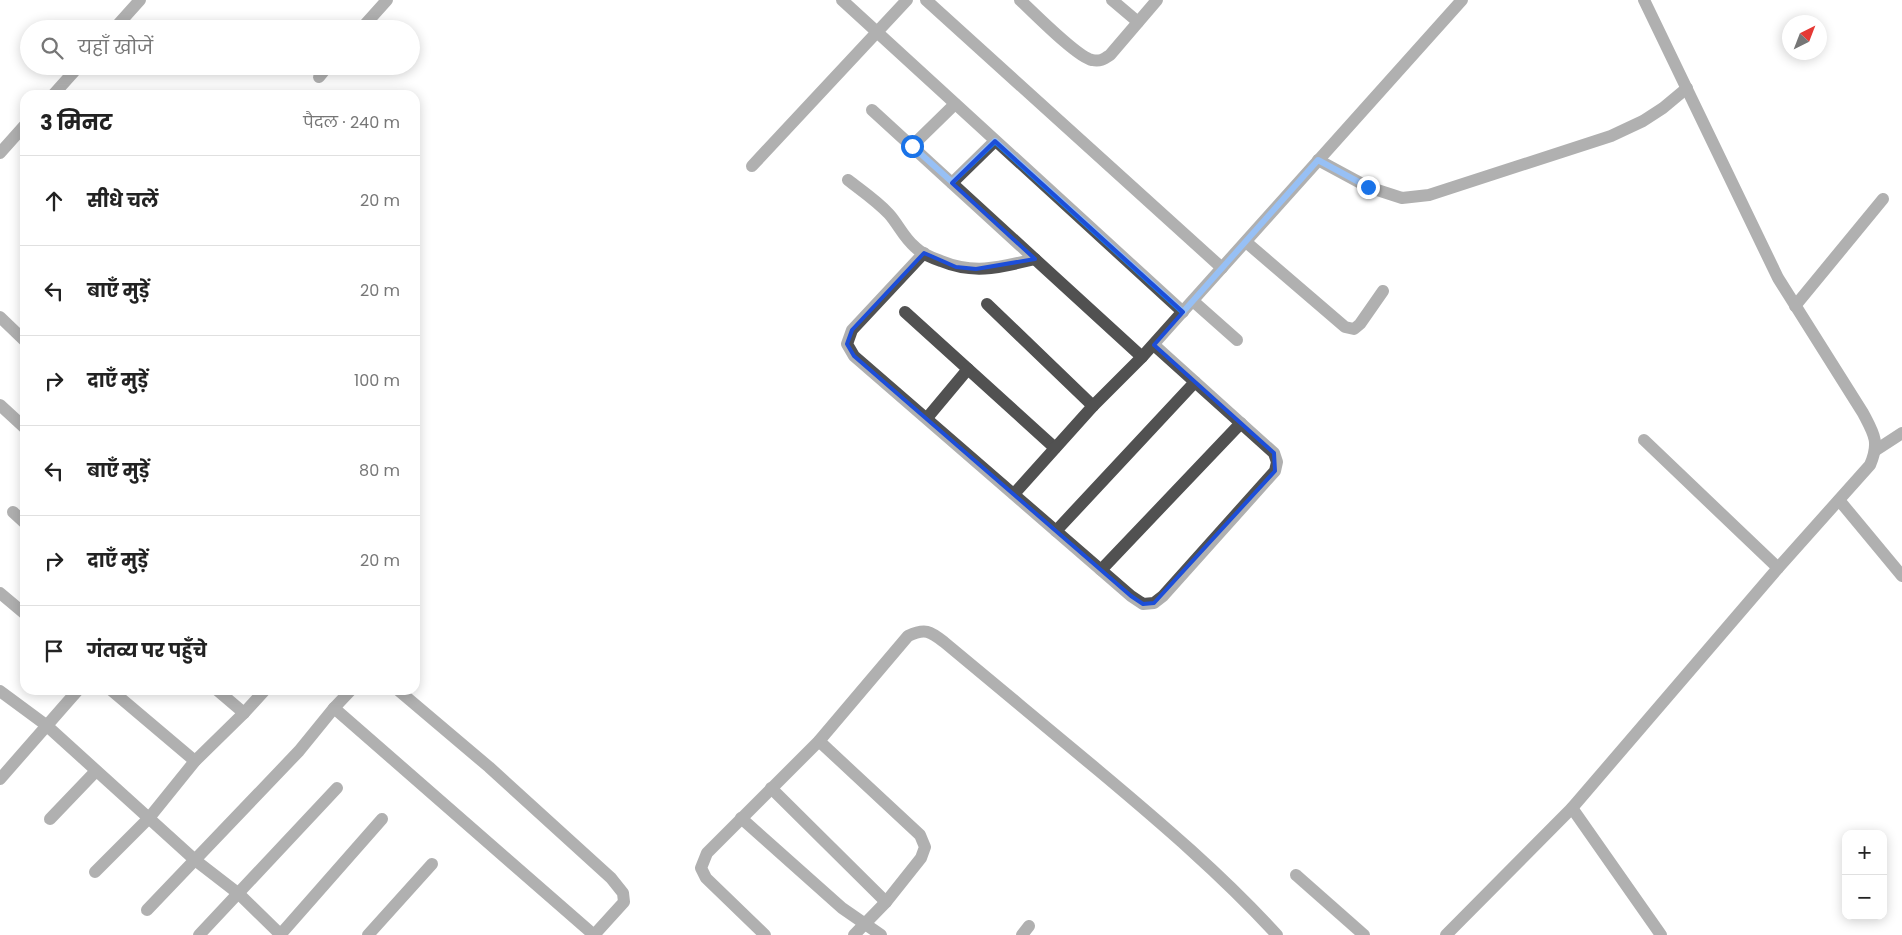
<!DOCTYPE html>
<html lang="hi">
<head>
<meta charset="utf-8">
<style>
	body { margin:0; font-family:Poppins,"Noto Sans Devanagari",sans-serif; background:#f6f6f6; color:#222 }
	.controls { position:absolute; right:15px; bottom:15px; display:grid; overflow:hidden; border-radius:10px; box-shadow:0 2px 12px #0003 }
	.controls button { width:45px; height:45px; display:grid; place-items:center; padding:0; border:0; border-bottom:1px solid #e0e0e0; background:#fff; color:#222; font:25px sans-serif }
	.compass { position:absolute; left:1782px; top:15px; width:45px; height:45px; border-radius:50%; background:#fff; box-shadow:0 2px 12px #0003; rotate:42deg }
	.stop { position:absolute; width:15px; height:15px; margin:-11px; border:4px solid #1a73e8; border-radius:50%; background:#fff }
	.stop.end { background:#1a73e8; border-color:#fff; box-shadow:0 1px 5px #0008 }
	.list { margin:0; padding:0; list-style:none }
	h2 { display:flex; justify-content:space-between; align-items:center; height:65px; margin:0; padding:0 20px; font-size:21px }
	h2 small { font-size:16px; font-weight:400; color:#767676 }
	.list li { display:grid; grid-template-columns:32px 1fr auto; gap:15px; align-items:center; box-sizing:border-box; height:90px; padding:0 20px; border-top:1px solid #e0e0e0 }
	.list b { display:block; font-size:19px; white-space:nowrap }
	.list em { font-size:16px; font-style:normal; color:#767676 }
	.icon { flex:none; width:28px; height:28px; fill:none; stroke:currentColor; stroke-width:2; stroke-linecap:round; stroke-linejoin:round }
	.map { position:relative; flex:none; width:1902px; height:935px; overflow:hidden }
	.search { position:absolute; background:#fff; box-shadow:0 2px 12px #0003; left:20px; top:20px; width:400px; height:55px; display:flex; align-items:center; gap:12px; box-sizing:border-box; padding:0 18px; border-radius:28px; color:#767676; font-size:19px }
	.panel { position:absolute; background:#fff; box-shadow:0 2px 12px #0003; left:20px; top:90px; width:400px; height:605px; border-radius:15px }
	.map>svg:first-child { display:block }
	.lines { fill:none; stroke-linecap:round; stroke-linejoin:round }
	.minor { stroke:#515151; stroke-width:12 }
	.route { stroke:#1a73e8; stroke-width:6 }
	.marked { fill:none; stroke:#1d4ed8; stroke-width:4; stroke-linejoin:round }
</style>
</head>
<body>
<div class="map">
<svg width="1902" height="935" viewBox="0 0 1902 935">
	<rect width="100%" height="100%" fill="#fff"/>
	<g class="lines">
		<g class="minor">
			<path d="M842 0 1183 312"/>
			<path d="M926 0 1222 268"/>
			<path d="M1020 0C1034 13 1077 57 1092 60 1100 62 1104 59 1110 55L1157 0"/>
			<path d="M1112 0 1138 22"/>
			<path d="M114 29 140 0"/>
			<path d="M361 29 387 0"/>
			<path d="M319 77 328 66"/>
			<path d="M53 95 79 66"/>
			<path d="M872 110 1142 357"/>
			<path d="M912 146 955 104"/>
			<path d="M0 153 25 125"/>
			<path d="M1318 160 1368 187 1402 198 1429 195 1611 136 1643 121 1663 108 1687 88"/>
			<path d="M752 166 907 0"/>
			<path d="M848 180C862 191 877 201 889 214 898 224 904 238 915 247 922 254 932 258 941 261 975 275 1001 267 1035 259"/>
			<path d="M952 183 995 141"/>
			<path d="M1246 242 1345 327 1354 329 1360 324 1383 291"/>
			<path d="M924 253 852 330 847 344 854 356 1131 596 1143 604 1154 603 1163 596 1275 471 1277 462 1274 453 1154 345"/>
			<path d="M1193 301 1237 340"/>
			<path d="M987 304 1093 406"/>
			<path d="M1795 306 1883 199"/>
			<path d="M905 312 1055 448"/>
			<path d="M0 317 25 341"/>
			<path d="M0 405 25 428"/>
			<path d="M927 418 968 369"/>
			<path d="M1644 440 1778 568"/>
			<path d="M1876 450 1902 433"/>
			<path d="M1014 494 1093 406 1142 357 1462 0"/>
			<path d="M1839 500 1902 576"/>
			<path d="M13 512 25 523"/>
			<path d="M1056 531 1195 382"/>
			<path d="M1101 570 1241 423"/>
			<path d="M0 593 25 614"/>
			<path d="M111 690 195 761"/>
			<path d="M217 690 244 713"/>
			<path d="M398 690 489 767 611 878 623 893 624 902 594 935"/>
			<path d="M0 691 46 725 195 860 239 894 281 935"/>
			<path d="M334 708 594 935"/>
			<path d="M819 741 920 835 925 847 921 858 886 902 854 935"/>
			<path d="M0 779 78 690"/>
			<path d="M771 788 886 902"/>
			<path d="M1572 808 1661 935"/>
			<path d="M741 818 842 908 881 935"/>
			<path d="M50 819 96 771"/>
			<path d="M95 872 149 818 195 761 244 713 265 690"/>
			<path d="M1296 875 1364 935"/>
			<path d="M147 910 299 751 334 708 351 690"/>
			<path d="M199 935 337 788"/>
			<path d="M280 935 382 819"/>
			<path d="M368 935 432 864"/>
			<path d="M765 935 706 878 701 868 707 853 819 741 908 636C925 628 930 631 944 642 996 685 1047 728 1099 771 1161 823 1222 875 1277 935"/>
			<path d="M1022 935 1029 926"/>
			<path d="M1446 935 1572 808 1778 568 1870 465C1880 442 1874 434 1863 413L1778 278 1644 0"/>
		</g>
	</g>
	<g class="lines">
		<path class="route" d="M912 146 952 182 995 141 1183 312 1318 160 1368 187"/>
	</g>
	<path d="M0 0H1902V935H0ZM995 141 1183 312 1154 345 1274 453 1275 471 1154 603 1143 604 1131 596 854 356 847 344 852 330 924 253 956 267 976 269 1035 259 952 183Z" fill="#fff" fill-opacity=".55" fill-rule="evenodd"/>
	<path class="marked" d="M995 141 1183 312 1154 345 1274 453 1275 471 1154 603 1143 604 1131 596 854 356 847 344 852 330 924 253 956 267 976 269 1035 259 952 183Z"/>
</svg>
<div class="controls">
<button>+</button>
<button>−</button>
</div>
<svg class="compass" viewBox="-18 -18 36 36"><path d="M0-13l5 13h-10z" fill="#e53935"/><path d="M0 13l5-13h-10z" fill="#767676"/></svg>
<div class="stop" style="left:912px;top:146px"></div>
<div class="stop end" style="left:1368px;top:187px"></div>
<div class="search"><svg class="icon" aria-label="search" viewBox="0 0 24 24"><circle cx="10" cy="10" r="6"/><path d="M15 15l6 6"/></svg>यहाँ खोजें</div>
<section class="panel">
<h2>3 मिनट<small>पैदल · 240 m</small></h2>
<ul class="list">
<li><svg class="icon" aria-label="ahead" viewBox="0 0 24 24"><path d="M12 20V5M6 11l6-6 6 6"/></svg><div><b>सीधे चलें</b></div><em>20 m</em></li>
<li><svg class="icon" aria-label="left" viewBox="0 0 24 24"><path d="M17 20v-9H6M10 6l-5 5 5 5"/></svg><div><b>बाएँ मुड़ें</b></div><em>20 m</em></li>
<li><svg class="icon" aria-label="right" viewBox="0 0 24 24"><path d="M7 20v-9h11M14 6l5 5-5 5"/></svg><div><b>दाएँ मुड़ें</b></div><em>100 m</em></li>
<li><svg class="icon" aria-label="left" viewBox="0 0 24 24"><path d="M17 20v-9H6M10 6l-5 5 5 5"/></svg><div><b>बाएँ मुड़ें</b></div><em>80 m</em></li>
<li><svg class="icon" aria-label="right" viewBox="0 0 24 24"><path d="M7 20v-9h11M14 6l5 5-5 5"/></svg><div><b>दाएँ मुड़ें</b></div><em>20 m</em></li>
<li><svg class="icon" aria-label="arrive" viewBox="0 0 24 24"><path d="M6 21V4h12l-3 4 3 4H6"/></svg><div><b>गंतव्य पर पहुँचे</b></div></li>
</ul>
</section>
</div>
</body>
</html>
